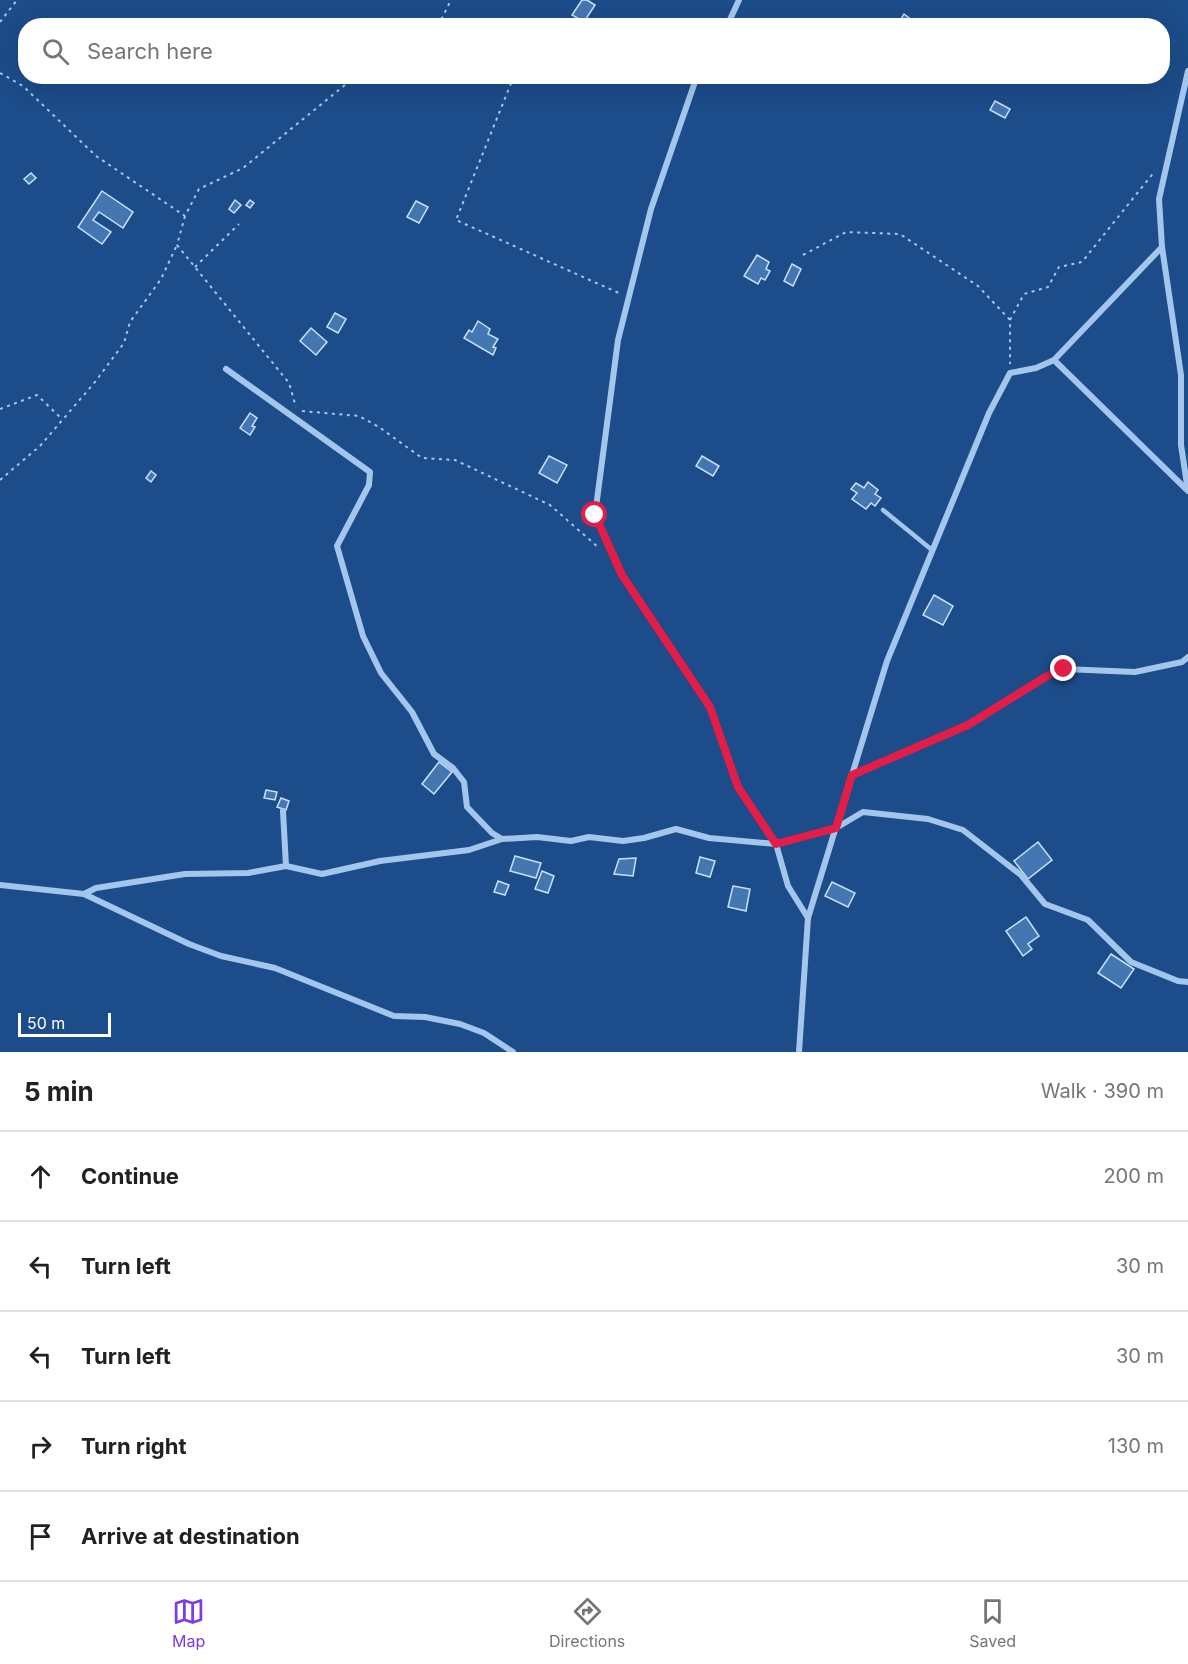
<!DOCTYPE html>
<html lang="en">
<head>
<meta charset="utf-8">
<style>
	body { margin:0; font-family:Inter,sans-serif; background:#f6f6f6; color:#202124 }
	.scale { position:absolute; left:18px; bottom:15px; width:93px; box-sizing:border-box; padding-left:6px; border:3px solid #fff; border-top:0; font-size:16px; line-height:21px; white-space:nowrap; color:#fff; -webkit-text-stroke:4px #1c4c89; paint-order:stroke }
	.stop { position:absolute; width:18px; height:18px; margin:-14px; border:4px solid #e11d48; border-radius:50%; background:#fff }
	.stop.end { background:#e11d48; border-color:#fff; box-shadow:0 2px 6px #0008 }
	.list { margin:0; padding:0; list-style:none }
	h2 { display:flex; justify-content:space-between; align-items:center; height:78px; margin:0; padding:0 24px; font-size:26px }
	h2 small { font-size:20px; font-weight:400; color:#757577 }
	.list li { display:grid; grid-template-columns:39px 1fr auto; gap:18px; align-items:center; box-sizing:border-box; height:90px; padding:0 24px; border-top:2px solid #e0e0e0 }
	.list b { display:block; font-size:22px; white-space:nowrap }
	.list em { font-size:20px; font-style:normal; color:#757577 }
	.icon { flex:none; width:33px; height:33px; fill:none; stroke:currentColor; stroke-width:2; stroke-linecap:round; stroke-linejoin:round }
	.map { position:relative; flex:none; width:1188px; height:1052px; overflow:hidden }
	.search { position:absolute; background:#fff; box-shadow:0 6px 24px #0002; left:18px; right:18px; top:18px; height:66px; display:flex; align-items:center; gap:15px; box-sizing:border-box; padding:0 21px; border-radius:24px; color:#757577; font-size:22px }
	.sheet { height:528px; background:#fff }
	nav { display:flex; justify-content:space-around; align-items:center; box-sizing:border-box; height:84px; border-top:2px solid #e0e0e0; background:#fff; font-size:16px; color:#757577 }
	nav a { display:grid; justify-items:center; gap:3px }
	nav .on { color:#7c3aed }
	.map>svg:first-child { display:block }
	.building { fill:#4476b2; stroke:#cbe0f9; stroke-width:1.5 }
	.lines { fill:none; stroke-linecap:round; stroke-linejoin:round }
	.path { stroke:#a5c6ec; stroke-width:2; stroke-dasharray:3 4.5; stroke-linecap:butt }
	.lane { stroke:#a5c6ec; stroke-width:4.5 }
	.street { stroke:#a5c6ec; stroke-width:6 }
	.route { stroke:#e11d48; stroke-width:8 }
</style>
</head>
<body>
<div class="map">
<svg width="1188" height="1052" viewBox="0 0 1188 1052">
	<rect width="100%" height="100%" fill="#1c4c89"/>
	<g class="building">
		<path d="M582 0H587L595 5 584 22 572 15Z"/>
		<path d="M904 14 917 24 916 26H904L899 22Z"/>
		<path d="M852 76H867L858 83Z"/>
		<path d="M995 101 1010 109 1005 118 990 110Z"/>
		<path d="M31 173 36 178 29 184 24 179Z"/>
		<path d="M102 191 133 212 123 228 99 212 93 220 111 232 102 244 78 227Z"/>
		<path d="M235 200 241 205 234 213 229 209Z"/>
		<path d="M250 200 254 203 250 208 246 205Z"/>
		<path d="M416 201 428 207 419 223 407 217Z"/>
		<path d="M757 255 769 262 766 269 770 271 765 280 761 278 758 284 744 276Z"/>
		<path d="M792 264 801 269 793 286 784 281Z"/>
		<path d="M335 313 346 319 338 333 327 327Z"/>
		<path d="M478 321 490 329 488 334 498 339 493 347 496 348 493 355 464 338 469 330 472 332Z"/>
		<path d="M311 328 327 342 316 355 300 341Z"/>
		<path d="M250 413 257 418 252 426 255 427 250 435 240 428Z"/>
		<path d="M549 456 567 465 557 483 539 473Z"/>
		<path d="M702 456 719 466 713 476 696 466Z"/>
		<path d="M151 471 156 475 151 482 146 478Z"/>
		<path d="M868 482 878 490 875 494 881 498 875 506 871 503 866 509 852 499 857 493 851 489 856 483 864 488Z"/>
		<path d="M934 595 953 606 943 625 923 615Z"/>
		<path d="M439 762 452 772 434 794 422 784Z"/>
		<path d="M266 790 277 792 275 800 264 798Z"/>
		<path d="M281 798 289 801 286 810 277 807Z"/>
		<path d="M1038 842 1052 860 1028 879 1014 861Z"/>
		<path d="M515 856 541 863 536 878 510 871Z"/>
		<path d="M700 857 715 861 710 877 696 873Z"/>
		<path d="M636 858 633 876 614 874 619 859Z"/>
		<path d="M542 871 554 876 548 893 535 889Z"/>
		<path d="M498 881 509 885 505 895 494 892Z"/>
		<path d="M832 882 855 893 848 907 825 896Z"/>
		<path d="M733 886 750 889 746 911 728 907Z"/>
		<path d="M1026 917 1039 936 1028 944 1032 949 1023 956 1006 931Z"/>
		<path d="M1111 954 1134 969 1121 988 1098 973Z"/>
	</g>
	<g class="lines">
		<g class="path">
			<path d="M0 22 17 0"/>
			<path d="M438 26 451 0"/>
			<path d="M497 26 517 20 550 26"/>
			<path d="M0 73 23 86 96 156 185 216 199 189 243 168 356 76"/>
			<path d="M514 76 456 220 621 294"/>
			<path d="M185 216 177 245 289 383 296 407"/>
			<path d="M803 255 846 232 900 234 978 286 1010 320V364"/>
			<path d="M195 267 239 224"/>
			<path d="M1010 320 1024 294 1048 287 1059 267 1082 262 1155 171"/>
			<path d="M0 409 37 395 62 419"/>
			<path d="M302 411 359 416 379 427 422 458 455 460 550 505 599 548"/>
			<path d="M0 480 40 446 95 382 124 343 130 322 161 279 177 245"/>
		</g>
		<path class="lane" d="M883 510 932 550"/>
		<g class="street">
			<path d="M727 26 739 0"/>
			<path d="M697 76 651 209 618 340 595 515 622 575 710 707 738 787 776 844"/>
			<path d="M1162 247 1181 375V445L1188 491"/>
			<path d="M1054 360 1186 489"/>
			<path d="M226 369 370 472 369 485 337 546 363 636 381 673 412 712 434 754 453 768 464 782 467 807 492 833 502 839 537 837 571 841 589 837 623 841 644 838 676 829 709 838 776 844"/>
			<path d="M852 775 968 725 1047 676 1064 669 1135 672 1182 662 1188 657"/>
			<path d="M283 811 286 866 322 874 380 861 469 850 502 839"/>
			<path d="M0 885 84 894 96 888 185 874 248 873 286 866"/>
			<path d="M84 894 189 944 221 956 275 968 394 1016 425 1017 460 1024 484 1033 513 1052"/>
			<path d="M808 918 788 886 776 844 836 828 863 812 928 819 963 830 1021 875 1045 904 1088 920 1131 962 1178 981 1188 982"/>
			<path d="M799 1052 808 918 887 661 989 413 1010 373 1036 368 1054 360 1162 247 1159 199 1188 71"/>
		</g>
	</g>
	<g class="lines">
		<path class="route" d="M595 515 622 575 710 707 738 787 776 844 836 828 852 775 968 725 1047 676 1064 669"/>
	</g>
</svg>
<div class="scale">50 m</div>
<div class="stop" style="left:595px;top:515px"></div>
<div class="stop end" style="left:1064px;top:669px"></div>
<div class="search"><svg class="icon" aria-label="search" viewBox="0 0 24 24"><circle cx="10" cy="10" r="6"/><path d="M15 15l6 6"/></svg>Search here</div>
</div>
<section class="sheet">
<h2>5 min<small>Walk · 390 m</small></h2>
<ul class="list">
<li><svg class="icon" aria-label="ahead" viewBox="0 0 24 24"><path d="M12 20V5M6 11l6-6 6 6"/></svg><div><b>Continue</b></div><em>200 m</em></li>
<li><svg class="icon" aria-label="left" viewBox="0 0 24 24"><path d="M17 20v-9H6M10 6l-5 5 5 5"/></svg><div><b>Turn left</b></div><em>30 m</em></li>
<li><svg class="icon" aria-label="left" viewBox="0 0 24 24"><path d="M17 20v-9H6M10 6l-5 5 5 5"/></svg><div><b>Turn left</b></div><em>30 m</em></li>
<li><svg class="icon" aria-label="right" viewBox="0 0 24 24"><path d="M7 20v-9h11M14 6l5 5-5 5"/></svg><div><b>Turn right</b></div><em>130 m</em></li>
<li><svg class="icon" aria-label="arrive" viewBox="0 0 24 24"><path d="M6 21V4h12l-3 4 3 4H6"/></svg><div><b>Arrive at destination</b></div></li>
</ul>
</section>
<nav>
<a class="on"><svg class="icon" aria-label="map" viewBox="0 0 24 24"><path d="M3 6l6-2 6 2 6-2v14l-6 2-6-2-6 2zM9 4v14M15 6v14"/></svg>Map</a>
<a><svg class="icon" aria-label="directions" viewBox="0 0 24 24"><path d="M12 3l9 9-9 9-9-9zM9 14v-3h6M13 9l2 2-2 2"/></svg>Directions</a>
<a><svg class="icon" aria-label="saved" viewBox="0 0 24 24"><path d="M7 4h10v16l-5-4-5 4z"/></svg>Saved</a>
</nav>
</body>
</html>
